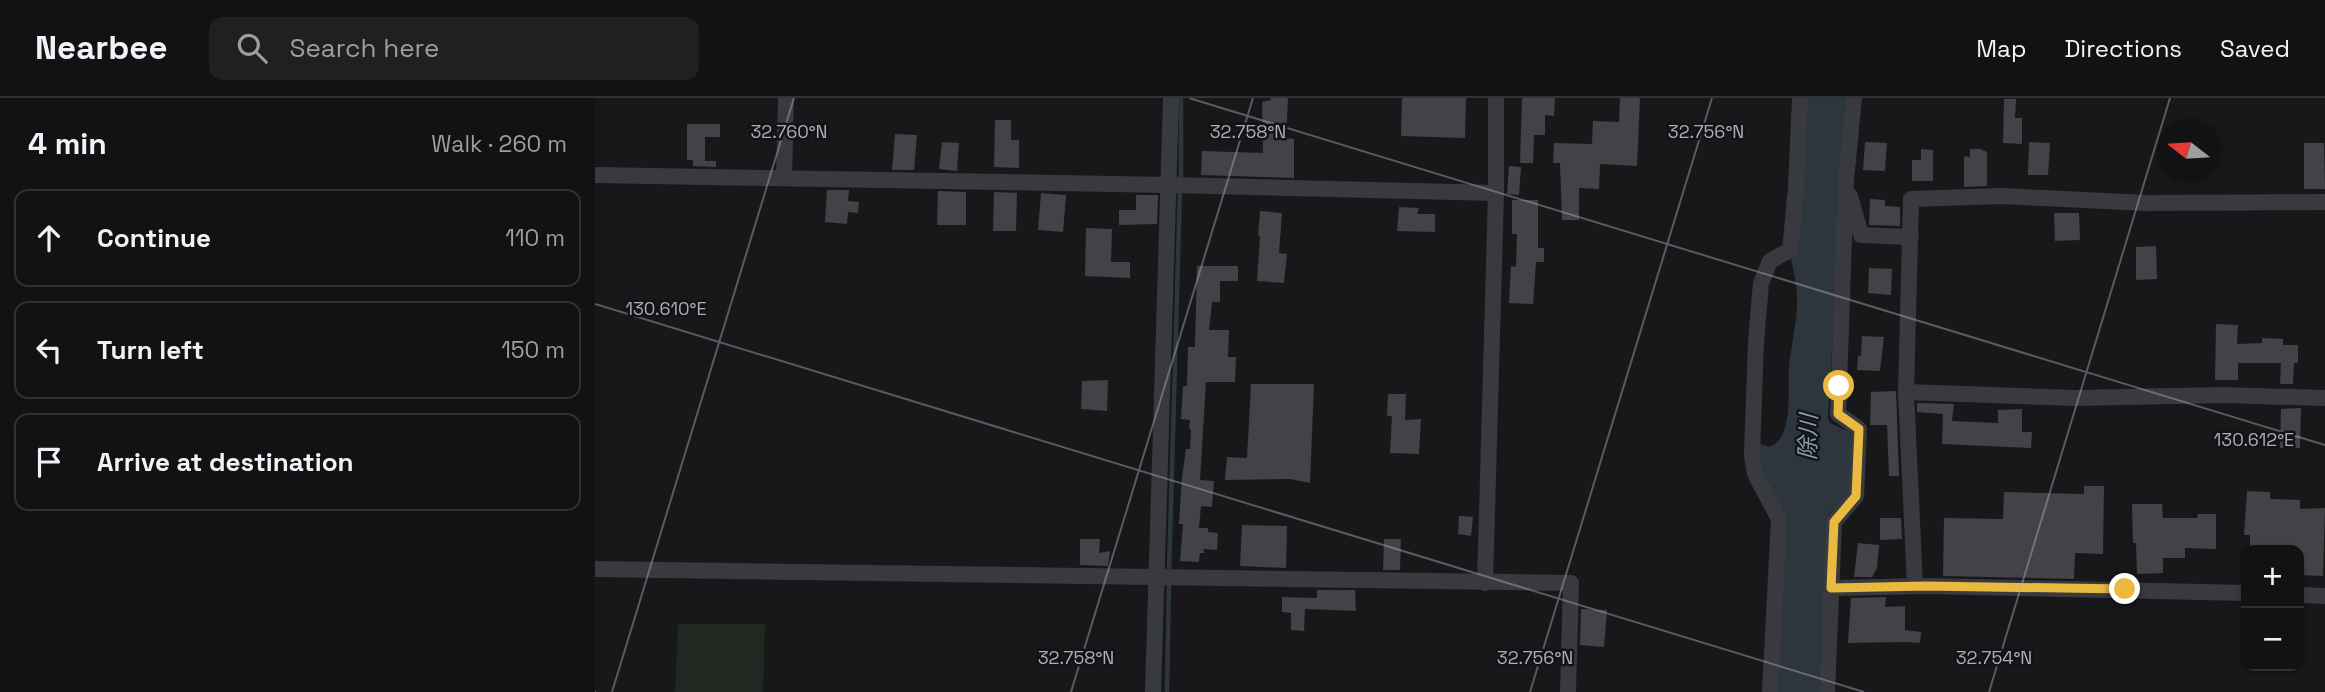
<!DOCTYPE html>
<html lang="en">
<head>
<meta charset="utf-8">
<style>
	body { margin:0; font-family:"Space Grotesk","Noto Sans JP",sans-serif; background:#1f2022; color:#f1f3f6 }
	.controls { position:absolute; right:21px; bottom:21px; display:grid; overflow:hidden; border-radius:14px; box-shadow:0 2px 5px #0004 }
	.controls button { width:63px; height:63px; display:grid; place-items:center; padding:0; border:0; border-bottom:2px solid #313234; background:#121214; color:#f1f3f6; font:35px sans-serif }
	.compass { position:absolute; left:1562px; top:21px; width:63px; height:63px; border-radius:50%; background:#121214; box-shadow:0 2px 5px #0004; rotate:287deg }
	.stop { position:absolute; width:21px; height:21px; margin:-16px; border:5px solid #e9b940; border-radius:50%; background:#fff }
	.stop.end { background:#e9b940; border-color:#fff; box-shadow:0 2px 7px #0008 }
	.list { margin:0; padding:0; list-style:none }
	h2 { display:flex; justify-content:space-between; align-items:center; height:91px; margin:0; padding:0 28px; font-size:30px }
	h2 small { font-size:23px; font-weight:400; color:#9c9ea0 }
	.list li { display:grid; grid-template-columns:46px 1fr auto; gap:21px; align-items:center; box-sizing:border-box; height:98px; margin:0 14px 14px; padding:0 14px; border:2px solid #313234; border-radius:14px }
	.list b { display:block; font-size:26px; white-space:nowrap }
	.list em { font-size:23px; font-style:normal; color:#9c9ea0 }
	.icon { flex:none; width:38px; height:38px; fill:none; stroke:currentColor; stroke-width:2; stroke-linecap:round; stroke-linejoin:round }
	.map { position:relative; flex:none; width:1730px; height:594px; overflow:hidden }
	header { display:flex; align-items:center; gap:42px; box-sizing:border-box; height:98px; padding:0 35px; background:#121214; border-bottom:2px solid #313234 }
	header strong { font-size:33px }
	nav { display:flex; gap:38px; margin-inline-start:auto; font-size:24px }
	.search { width:490px; height:63px; background:#1f2022; display:flex; align-items:center; gap:18px; box-sizing:border-box; padding:0 24px; border-radius:14px; color:#9c9ea0; font-size:26px }
	main { display:flex }
	aside { flex:1; background:#121214 }
	.map>svg:first-child { display:block }
	.green { fill:#202821 }
	.water { fill:#2e363d }
	.lines { fill:none; stroke-linecap:round; stroke-linejoin:round }
	.stream { stroke:#2e363d; stroke-width:4.5 }
	.building { fill:#424347 }
	.minor { stroke:#393a3f; stroke-width:16 }
	.route { stroke:#e9b940; stroke-width:9 }
	.ticks { fill:none; stroke:#abaeb9; stroke-width:2; stroke-opacity:0.45 }
	.labels { text-anchor:middle; stroke-width:5; stroke-linejoin:round; paint-order:stroke }
	.water-label { font-size:23px; font-style:italic; fill:#849ab2; stroke:#131315 }
	.ticks-label { font-size:18px; text-anchor:middle; fill:#abaeb9; stroke:#131315; stroke-width:5; stroke-linejoin:round; paint-order:stroke }
</style>
</head>
<body>
<header>
<strong>Nearbee</strong>
<div class="search"><svg class="icon" aria-label="search" viewBox="0 0 24 24"><circle cx="10" cy="10" r="6"/><path d="M15 15l6 6"/></svg>Search here</div>
<nav><a>Map</a><a>Directions</a><a>Saved</a></nav>
</header>
<main>
<aside>
<h2>4 min<small>Walk · 260 m</small></h2>
<ul class="list">
<li><svg class="icon" aria-label="ahead" viewBox="0 0 24 24"><path d="M12 20V5M6 11l6-6 6 6"/></svg><div><b>Continue</b></div><em>110 m</em></li>
<li><svg class="icon" aria-label="left" viewBox="0 0 24 24"><path d="M17 20v-9H6M10 6l-5 5 5 5"/></svg><div><b>Turn left</b></div><em>150 m</em></li>
<li><svg class="icon" aria-label="arrive" viewBox="0 0 24 24"><path d="M6 21V4h12l-3 4 3 4H6"/></svg><div><b>Arrive at destination</b></div></li>
</ul>
</aside>
<div class="map">
<svg width="1730" height="594" viewBox="0 0 1730 594">
	<rect width="100%" height="100%" fill="#18181a"/>
	<path class="green" d="M83 526H170L168 594H80Z"/>
	<path class="water" d="M1211 0H1252L1233 320 1235 325 1255 334C1257 346 1259 392 1252 401 1246 409 1236 410 1232 420L1224 594H1182L1190 420 1167 384 1163 345 1174 349C1200 340 1192 290 1194 269 1196 249 1201 229 1202 209 1203 193 1199 176 1196 160L1203 153Z"/>
	<g class="lines">
		<g class="stream">
			<path d="M586 83V0"/>
			<path d="M574 475 585 92"/>
			<path d="M572 594 574 484"/>
		</g>
	</g>
	<g class="building">
		<path d="M676 0H693L691 40 699 41V80L606 77 607 53 668 55 667 4 676 2Z"/>
		<path d="M807 0H871L870 40 806 38Z"/>
		<path d="M927 0H960L959 18 950 17V37H939L938 65H925Z"/>
		<path d="M1025 0H1045L1042 68 1005 66 1004 91 984 90V122H967L965 65H958L959 45 997 46 998 23 1024 24Z"/>
		<path d="M1409 1H1421L1420 20H1427V46L1408 45Z"/>
		<path d="M400 22H416V42H424V70L399 69Z"/>
		<path d="M92 26H125V39H110V63H121V69L98 68V62H92Z"/>
		<path d="M300 36 322 37 319 72H297Z"/>
		<path d="M347 44 364 45 362 73 344 71Z"/>
		<path d="M1270 44 1292 45 1290 73 1268 72Z"/>
		<path d="M1434 44 1455 45 1453 77H1433Z"/>
		<path d="M1709 45H1729L1730 91H1709Z"/>
		<path d="M1326 51 1338 52V83H1317V62H1326Z"/>
		<path d="M1375 51H1385L1392 54V88L1369 89V58L1375 59Z"/>
		<path d="M914 68 926 69 924 97 912 96Z"/>
		<path d="M232 92H254L253 103 264 104 263 115 253 114 252 126 230 124Z"/>
		<path d="M343 93 371 94V127H342Z"/>
		<path d="M399 94 422 95 421 133H398Z"/>
		<path d="M446 95 471 97 468 134 443 132Z"/>
		<path d="M541 97H563L562 126 524 127V112H541Z"/>
		<path d="M1275 101 1290 102V108L1305 109V128L1274 127Z"/>
		<path d="M917 102H943V150H949V164H941L938 206 914 205 916 168 921 169 922 136H917Z"/>
		<path d="M804 109 824 110 822 116H840V134L802 133Z"/>
		<path d="M665 113 687 115 684 155 692 156 689 185 662 183 665 138H663Z"/>
		<path d="M1459 115H1484L1485 142 1460 143Z"/>
		<path d="M491 130 517 131 516 164H535V180L490 178Z"/>
		<path d="M1561 148 1562 181 1541 182V149Z"/>
		<path d="M602 168H643V183H625V204H617L614 232H634L633 259H641L640 284H611L605 382 619 383 617 409 606 408 604 430H613V434L623 435 622 452 608 451 610 455H605L604 464 585 463 588 426H584L587 380 591 351H595L596 331H594L595 322 586 321 588 288H592L593 249H600Z"/>
		<path d="M1274 170 1297 171 1296 197 1273 195Z"/>
		<path d="M1621 226 1643 227 1642 246 1667 245V240L1688 241V247H1703V265H1699L1698 286H1685L1686 265H1643V282H1620Z"/>
		<path d="M1267 238 1289 239 1285 273 1262 272 1263 258H1266Z"/>
		<path d="M513 282 512 313 486 311 487 283Z"/>
		<path d="M656 286H719L715 385 695 381 630 382 632 359 652 360Z"/>
		<path d="M1301 293 1304 378H1294L1292 327H1275L1276 294Z"/>
		<path d="M793 296H811L810 322 826 321 824 356 795 355 797 318H792Z"/>
		<path d="M1322 305 1359 306 1357 323 1403 325V312L1427 311V334H1437L1436 350 1347 346 1348 316 1322 314Z"/>
		<path d="M1706 310 1705 350H1685L1686 311Z"/>
		<path d="M1489 388H1509L1508 456 1480 455 1479 481 1348 478 1349 420 1408 421 1409 394 1489 396Z"/>
		<path d="M1652 393 1675 394V401L1705 402V411L1730 410 1728 478 1704 477V452H1655V437H1649Z"/>
		<path d="M1537 406H1567L1568 420H1602L1603 416H1621V451L1590 450V460H1568V475L1542 476 1541 445H1538Z"/>
		<path d="M864 418 878 419 876 438 863 436Z"/>
		<path d="M1285 420H1306L1307 441 1285 442Z"/>
		<path d="M647 427 692 428 691 470 645 468Z"/>
		<path d="M485 441H505L504 455 515 453 513 468 485 467Z"/>
		<path d="M789 441H806L805 472H788Z"/>
		<path d="M1263 445 1284 447 1282 470 1277 479H1259Z"/>
		<path d="M722 492H760L761 513 710 511 709 533 696 532V515L687 514V499L722 500Z"/>
		<path d="M1291 499 1290 509 1310 508V532L1326 534 1325 545 1310 544 1253 545 1256 500Z"/>
		<path d="M986 511 1012 512 1009 549 985 547Z"/>
	</g>
	<g class="lines">
		<g class="minor">
			<path d="M0 77 574 87 901 95"/>
			<path d="M189 80 191 0"/>
			<path d="M1255 98 1266 137 1316 139"/>
			<path d="M1311 294 1481 300 1628 297 1730 300"/>
			<path d="M0 471 976 485 973 594"/>
			<path d="M890 485 901 95V0"/>
			<path d="M1320 488 1311 294 1316 101 1406 98 1552 105 1730 104"/>
			<path d="M1236 490 1331 488 1651 495"/>
			<path d="M1704 497 1730 498"/>
			<path d="M558 594 576 0"/>
			<path d="M1175 594 1184 421 1160 376 1157 357 1161 244 1166 185 1175 163 1195 152 1201 90 1205 0"/>
			<path d="M1232 594 1239 424 1261 398 1264 331 1243 316 1251 82 1259 0"/>
		</g>
	</g>
	<g class="lines">
		<path class="route" d="M1244 288 1243 316 1264 331 1261 398 1239 424 1236 490 1331 488 1530 491"/>
	</g>
	<path class="ticks" d="M594 0 1730 347M0 206 1269 594M0 594H1M17 594 199 0M476 594 658 0M935 594 1117 0M1394 594 1575 0"/>
	<g class="labels">
		<g class="water-label">
			<text transform="translate(1213 339) rotate(-88)" y="8">除川</text>
		</g>
	</g>
	<g class="ticks-label">
		<text x="194" y="40">32.760°N</text>
		<text x="653" y="40">32.758°N</text>
		<text x="1111" y="40">32.756°N</text>
		<text x="71" y="217">130.610°E</text>
		<text x="1659" y="348">130.612°E</text>
		<text x="481" y="566">32.758°N</text>
		<text x="940" y="566">32.756°N</text>
		<text x="1399" y="566">32.754°N</text>
	</g>
</svg>
<div class="controls">
<button>+</button>
<button>−</button>
</div>
<svg class="compass" viewBox="-18 -18 36 36"><path d="M0-13l5 13h-10z" fill="#e53935"/><path d="M0 13l5-13h-10z" fill="#9c9ea0"/></svg>
<div class="stop" style="left:1244px;top:288px"></div>
<div class="stop end" style="left:1530px;top:491px"></div>
</div>
</main>
</body>
</html>
